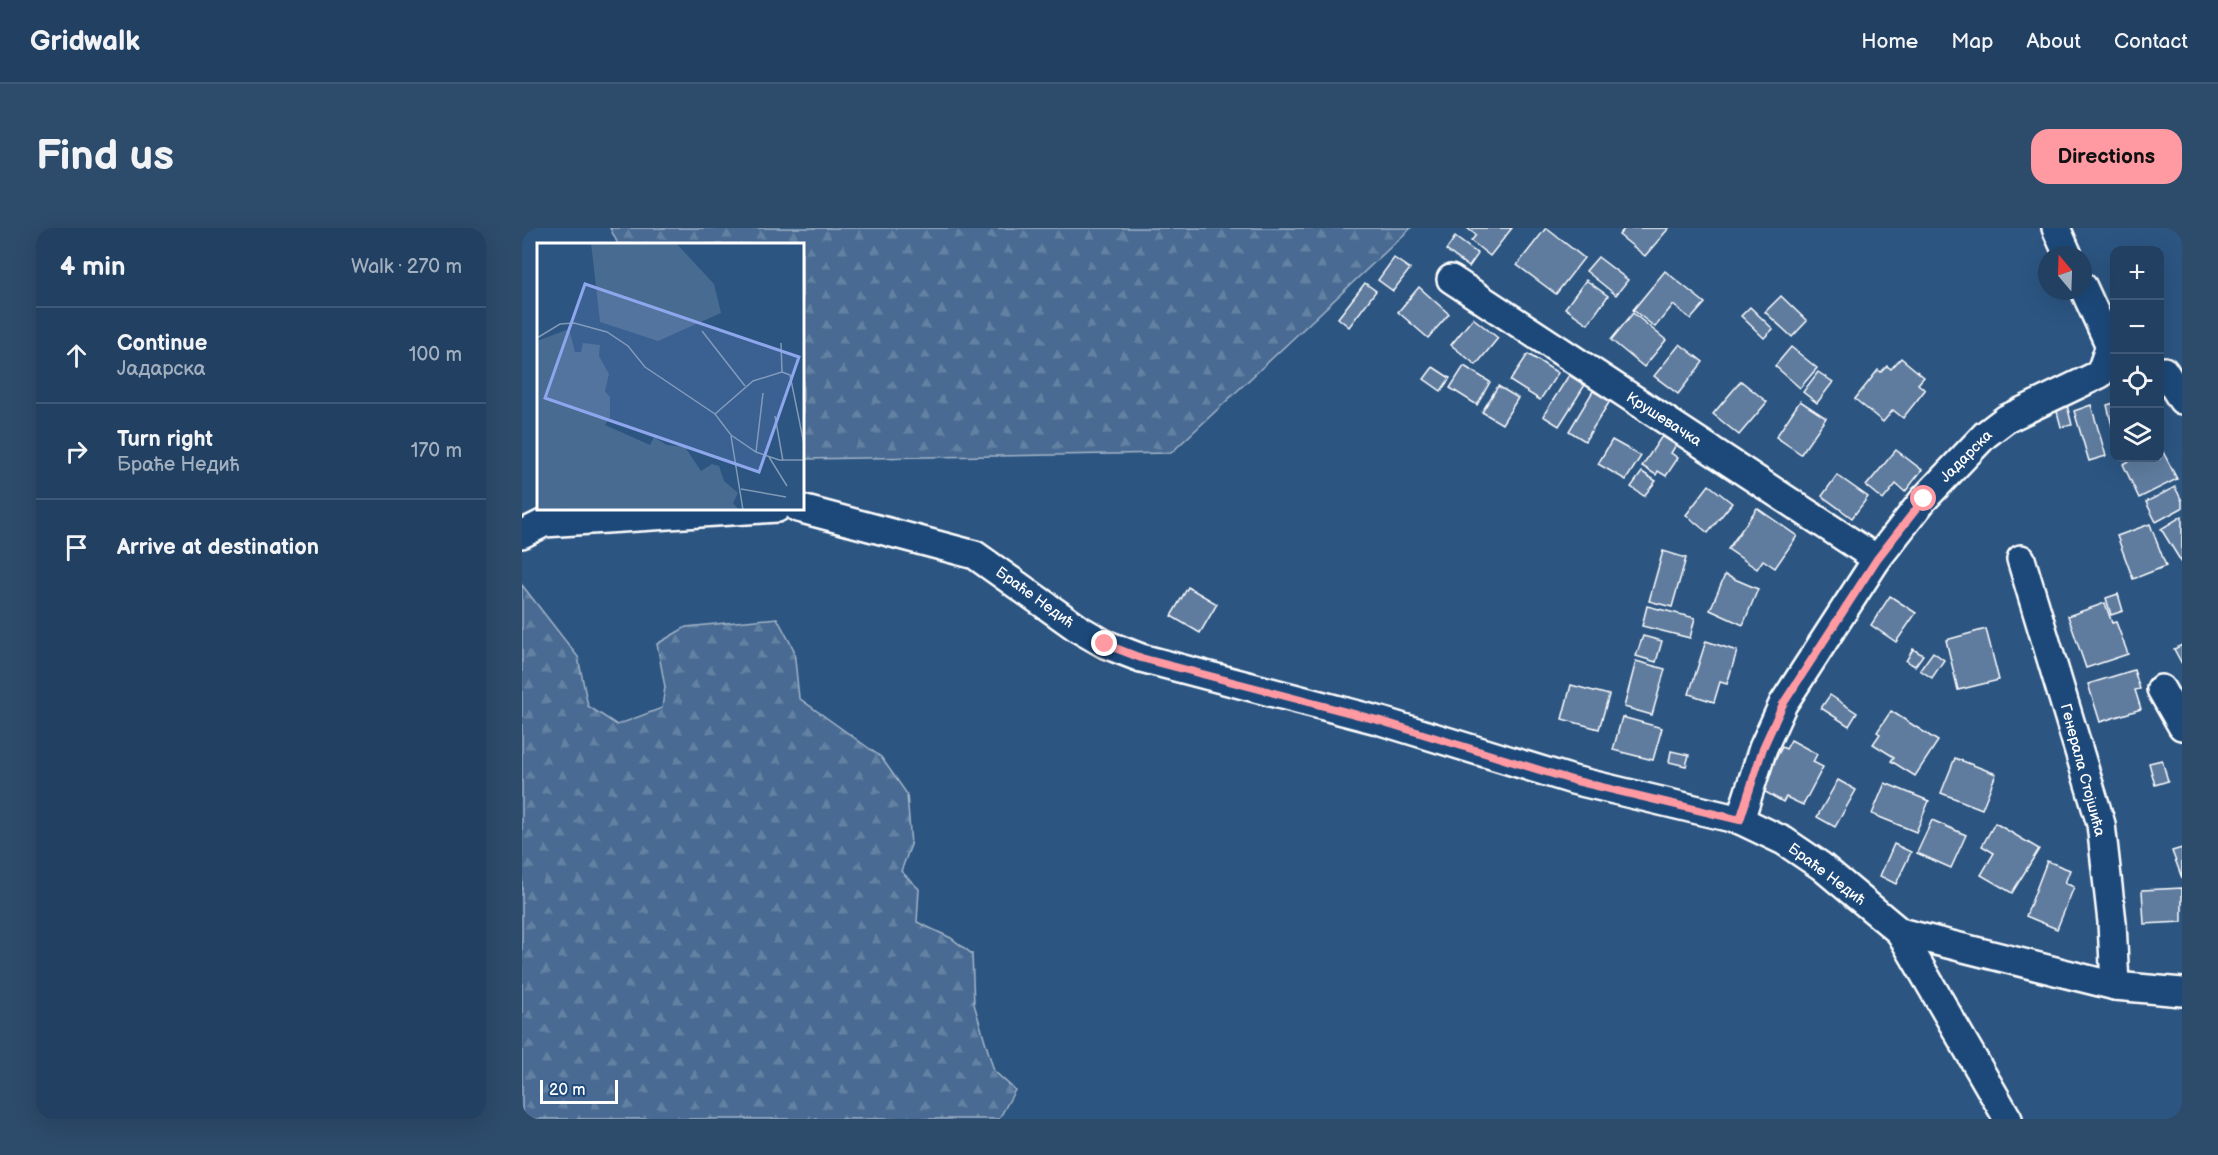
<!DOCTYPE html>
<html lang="en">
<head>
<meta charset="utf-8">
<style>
	body { margin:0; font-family:"Balsamiq Sans",sans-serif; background:#2d4b6b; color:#f1f3f6 }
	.controls { position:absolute; right:18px; top:18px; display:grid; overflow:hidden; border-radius:12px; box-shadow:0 6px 24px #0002 }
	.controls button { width:54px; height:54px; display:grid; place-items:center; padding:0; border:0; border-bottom:2px solid #3e5977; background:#214062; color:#f1f3f6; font:30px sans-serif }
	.compass { position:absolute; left:1516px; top:18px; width:54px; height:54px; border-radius:50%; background:#214062; box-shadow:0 6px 24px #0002; rotate:341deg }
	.scale { position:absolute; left:18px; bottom:15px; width:78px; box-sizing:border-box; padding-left:6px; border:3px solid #fff; border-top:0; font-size:16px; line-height:21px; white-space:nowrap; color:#fff; -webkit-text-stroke:4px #1f4a7a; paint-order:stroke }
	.stop { position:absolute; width:18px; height:18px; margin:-14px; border:4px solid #ff9aa2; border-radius:50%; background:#fff }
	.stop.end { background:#ff9aa2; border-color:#fff; box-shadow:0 2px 6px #0008 }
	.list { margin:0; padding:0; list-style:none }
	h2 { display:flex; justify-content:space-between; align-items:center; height:78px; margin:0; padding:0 24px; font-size:26px }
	h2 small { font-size:20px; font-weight:400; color:#a2afbe }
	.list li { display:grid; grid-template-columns:39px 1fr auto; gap:18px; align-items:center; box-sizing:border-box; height:96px; padding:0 24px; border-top:2px solid #3e5977 }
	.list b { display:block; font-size:22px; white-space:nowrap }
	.list p { margin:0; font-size:20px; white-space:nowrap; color:#a2afbe }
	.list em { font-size:20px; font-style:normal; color:#a2afbe }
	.icon { flex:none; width:33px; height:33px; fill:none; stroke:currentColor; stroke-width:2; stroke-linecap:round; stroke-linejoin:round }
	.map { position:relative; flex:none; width:1660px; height:891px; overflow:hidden; border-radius:18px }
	header { display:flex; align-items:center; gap:36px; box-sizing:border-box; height:84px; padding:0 30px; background:#214062; border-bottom:2px solid #3e5977 }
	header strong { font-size:28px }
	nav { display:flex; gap:33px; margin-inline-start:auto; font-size:21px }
	.intro { display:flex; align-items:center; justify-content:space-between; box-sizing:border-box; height:144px; padding:0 36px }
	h1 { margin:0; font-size:42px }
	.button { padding:15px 27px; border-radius:18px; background:#ff9aa2; color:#111; font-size:21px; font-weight:700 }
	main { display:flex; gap:36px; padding:0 36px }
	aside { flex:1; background:#214062; border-radius:18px; box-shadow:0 6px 24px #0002 }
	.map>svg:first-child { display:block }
	.forest { fill:url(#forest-firs); stroke:#a4b5c8; stroke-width:1.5 }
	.building { fill:#5e7c9f; stroke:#fff; stroke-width:1.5 }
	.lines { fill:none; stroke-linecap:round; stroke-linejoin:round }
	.minor-casing { stroke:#fff; stroke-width:32 }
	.minor { stroke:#1f4a7a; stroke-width:27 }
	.route { stroke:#ff9aa2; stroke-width:8 }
	.labels { text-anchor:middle; stroke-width:4.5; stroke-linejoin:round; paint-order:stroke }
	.street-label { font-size:15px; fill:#fff; stroke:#1f4a7a }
	.inset-road { fill:none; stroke:#8099b4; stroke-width:1.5 }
	.view { fill:#8ea6ec; fill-opacity:0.15; stroke:#8ea6ec; stroke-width:3 }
	.inset-edge { fill:none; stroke:#fff; stroke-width:3 }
</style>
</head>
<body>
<header>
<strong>Gridwalk</strong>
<nav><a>Home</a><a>Map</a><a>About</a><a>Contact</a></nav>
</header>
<div class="intro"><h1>Find us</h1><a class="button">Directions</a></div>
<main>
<aside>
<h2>4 min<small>Walk · 270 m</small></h2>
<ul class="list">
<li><svg class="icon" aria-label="ahead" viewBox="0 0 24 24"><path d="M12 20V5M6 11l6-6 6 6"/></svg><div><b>Continue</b><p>Јадарска</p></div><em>100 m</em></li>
<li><svg class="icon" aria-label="right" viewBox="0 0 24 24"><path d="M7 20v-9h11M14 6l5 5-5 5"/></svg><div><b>Turn right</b><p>Браће Недић</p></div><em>170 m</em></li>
<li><svg class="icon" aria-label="arrive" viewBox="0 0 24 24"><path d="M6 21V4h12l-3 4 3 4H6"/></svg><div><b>Arrive at destination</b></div></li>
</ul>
</aside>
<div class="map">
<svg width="1660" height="891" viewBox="0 0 1660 891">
	<defs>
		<pattern id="forest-firs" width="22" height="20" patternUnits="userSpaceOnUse" patternTransform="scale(1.5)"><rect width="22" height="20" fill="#486b92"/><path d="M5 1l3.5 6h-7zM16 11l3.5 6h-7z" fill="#6381a2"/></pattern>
	</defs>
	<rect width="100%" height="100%" fill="#2c5582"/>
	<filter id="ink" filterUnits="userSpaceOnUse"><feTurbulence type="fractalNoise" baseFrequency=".0167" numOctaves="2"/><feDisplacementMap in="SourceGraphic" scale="12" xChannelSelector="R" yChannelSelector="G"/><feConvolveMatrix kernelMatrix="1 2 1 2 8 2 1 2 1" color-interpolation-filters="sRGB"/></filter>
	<g filter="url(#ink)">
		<g class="forest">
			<path d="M88 0H889L649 225 281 231 280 16H96Z"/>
			<path d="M0 357 56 429 66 478 95 497 140 480 143 459 135 416 164 399 255 390 272 422 277 470 359 529 385 566 389 617 379 643 397 661 395 694 429 710 450 726 452 776 472 843 493 862 477 891H0Z"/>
		</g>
		<g class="building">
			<path d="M945 0H990L968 28 949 13 954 7Z"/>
			<path d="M1024 0 1062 30 1034 66 995 37Z"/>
			<path d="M1103 0H1147L1123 28 1097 7Z"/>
			<path d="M933 9 956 26 947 39 924 22Z"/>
			<path d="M1076 29 1106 52 1094 67 1064 43Z"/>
			<path d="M872 30 888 41 871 63 856 52Z"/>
			<path d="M1143 43 1183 75 1169 91 1151 77 1133 99 1111 82Z"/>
			<path d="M1064 52 1086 68 1066 96 1043 80Z"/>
			<path d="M843 55 854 63 827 99 816 90Z"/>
			<path d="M897 59 927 86 906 110 876 84Z"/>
			<path d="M1259 68 1285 93 1270 109 1243 84Z"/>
			<path d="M1228 79 1251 101 1242 110 1219 88Z"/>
			<path d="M1111 85 1144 112 1122 139 1089 112Z"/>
			<path d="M951 90 976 110 954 137 929 117Z"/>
			<path d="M1158 116 1181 134 1156 166 1132 148Z"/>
			<path d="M1269 119 1295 140 1278 160 1253 138Z"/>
			<path d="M1006 126 1036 145 1018 172 988 153Z"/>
			<path d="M1379 130 1402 149 1396 156 1403 162 1381 190 1371 182 1361 194 1333 171 1356 142 1359 144 1365 138 1369 141Z"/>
			<path d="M942 138 968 154 955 177 928 160Z"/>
			<path d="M911 139 928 150 919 163 902 151Z"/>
			<path d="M1296 144 1311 154 1295 175 1281 164Z"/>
			<path d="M1047 147 1063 157 1037 198 1021 188Z"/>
			<path d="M1219 153 1245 174 1217 207 1191 186Z"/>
			<path d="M976 158 996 170 980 196 960 184Z"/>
			<path d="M1071 163 1088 173 1063 213 1047 203Z"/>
			<path d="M1278 173 1304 190 1279 226 1254 209Z"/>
			<path d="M1544 173 1550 197 1539 199 1533 176Z"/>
			<path d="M1592 175V206L1585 177Z"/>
			<path d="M1569 177 1584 228 1567 233 1552 183Z"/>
			<path d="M1140 208 1154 217 1149 225 1156 230 1144 248 1136 243 1134 247 1120 238Z"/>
			<path d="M1090 212 1119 228 1104 252 1076 236Z"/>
			<path d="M1638 218 1655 251 1617 270 1601 236 1614 230H1638Z"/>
			<path d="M1374 222 1400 242 1383 264 1374 256 1361 272 1344 258Z"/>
			<path d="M1120 244 1134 253 1122 268 1109 259Z"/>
			<path d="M1315 247 1346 269 1330 290 1300 268Z"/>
			<path d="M1187 257 1210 275 1186 305 1164 287Z"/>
			<path d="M1653 259 1660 273V280L1634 294 1624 274Z"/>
			<path d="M1235 280 1275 308 1253 340 1241 332 1235 341 1206 321Z"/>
			<path d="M1660 288V335L1639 301Z"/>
			<path d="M1628 296 1644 338 1611 351 1595 308Z"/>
			<path d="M1141 323 1164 330 1150 379 1127 373Z"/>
			<path d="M1203 347 1236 361 1221 397 1188 382Z"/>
			<path d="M666 359 695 376 678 405 649 388Z"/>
			<path d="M1596 366 1601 383 1589 387 1584 370Z"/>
			<path d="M1368 368 1394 385 1374 414 1349 397Z"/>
			<path d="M1583 375 1590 395 1594 394 1606 426 1564 440 1546 388Z"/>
			<path d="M1125 378 1173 390 1168 410 1120 398Z"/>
			<path d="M1464 401 1477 452 1436 462 1424 412Z"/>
			<path d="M1121 408 1140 413 1134 434 1114 428Z"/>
			<path d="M1184 413 1215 423 1205 456 1198 454 1192 474 1167 466Z"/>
			<path d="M1660 417V436L1652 421Z"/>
			<path d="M1391 421 1401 427 1393 438 1384 433Z"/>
			<path d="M1411 424 1422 432 1410 450 1398 442Z"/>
			<path d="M1114 433 1143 441 1130 487 1102 479Z"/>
			<path d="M1612 442 1618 461 1613 462 1619 481 1578 494 1566 456Z"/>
			<path d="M1049 457 1087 467 1077 501 1040 491Z"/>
			<path d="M1308 467 1335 485 1327 498 1299 480Z"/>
			<path d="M1369 483 1416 513 1393 548 1369 533 1372 529 1351 516 1358 506 1355 504Z"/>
			<path d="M1100 489 1140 500 1131 532 1091 522Z"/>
			<path d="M1269 512 1295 526 1291 534 1301 539 1281 577 1264 569 1261 574 1238 561 1260 519 1264 521Z"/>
			<path d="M1149 523 1167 527 1164 538 1147 534Z"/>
			<path d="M1433 530 1474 546 1460 581 1419 565Z"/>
			<path d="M1640 532 1646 553 1633 557 1627 535Z"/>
			<path d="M1316 552 1334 562 1313 599 1295 589Z"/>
			<path d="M1363 555 1407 573 1394 604 1350 586Z"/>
			<path d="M1410 592 1444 607 1429 640 1395 625Z"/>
			<path d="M1473 595 1517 621 1490 665 1459 647 1472 625 1460 618Z"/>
			<path d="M1372 616 1389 624 1374 656 1358 648Z"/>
			<path d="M1660 620V650L1650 623Z"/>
			<path d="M1525 633 1548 642 1543 655 1552 659 1535 701 1504 688Z"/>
			<path d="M1660 660V694L1622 696 1620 662Z"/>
		</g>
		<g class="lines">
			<defs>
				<g id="minor">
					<path d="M1534 0 1546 27"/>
					<path d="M929 51 1355 331"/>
					<path d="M1638 144 1642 143 1660 172"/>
					<path d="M276 280 453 327 557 401 583 416 619 430 859 493 1051 552 1218 592 1262 613 1299 638 1378 704 1593 758 1660 764"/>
					<path d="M0 306 22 295 255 280"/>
					<path d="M1499 331 1579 596 1590 694 1593 758"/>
					<path d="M1639 461 1660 498"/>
					<path d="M1218 592 1241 520 1261 476 1355 331 1402 271 1463 207 1484 191 1578 146 1588 118 1561 59"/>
					<path d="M1378 704 1486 891"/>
				</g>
			</defs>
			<use href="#minor" class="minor-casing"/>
			<use href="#minor" class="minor"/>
		</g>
	</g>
	<g class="lines" filter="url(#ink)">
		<path class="route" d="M583 416 619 430 859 493 1050 552 1218 592 1241 520 1261 476 1355 331 1402 271"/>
	</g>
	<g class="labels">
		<g class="street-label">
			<text transform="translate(1142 191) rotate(33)" y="5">Крушевачка</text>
			<text transform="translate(1444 228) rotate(-45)" y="5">Јадарска</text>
			<text transform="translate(513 369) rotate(36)" y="5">Браће Недић</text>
			<text transform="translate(1561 542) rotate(75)" y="5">Генерала Стојшића</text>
			<text transform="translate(1305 646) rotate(37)" y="5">Браће Недић</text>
		</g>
	</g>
	<g transform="translate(15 15)">
		<rect width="267" height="267" fill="#2c5582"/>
		<path d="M54 0H139L177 41 184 70 121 98 63 79ZM32 86 38 109H44L46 100 63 102 62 113 72 131 68 148 73 154V174L68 182 113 202 117 194 130 202 148 204 164 228 175 221 182 223 187 238 201 250 196 260 202 267H0V98Z" fill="#486b92"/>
		<path class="inset-road" d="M165 88 208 143M0 95 23 81 37 80 70 89 91 103 108 124 178 171 194 192 219 209 242 217H267M245 129 253 132 267 201M178 171 216 138 245 129 244 100M238 173 246 218M194 193 206 267M219 209 226 150M232 214 250 243M204 246 249 254"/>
		<path class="view" d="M48 41 262 114 222 229 8 155Z"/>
		<rect width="267" height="267" class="inset-edge"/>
	</g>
</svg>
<div class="controls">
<button>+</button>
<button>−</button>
<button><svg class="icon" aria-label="locate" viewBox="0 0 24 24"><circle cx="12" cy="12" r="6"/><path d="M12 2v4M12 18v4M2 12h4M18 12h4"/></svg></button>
<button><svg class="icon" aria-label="layers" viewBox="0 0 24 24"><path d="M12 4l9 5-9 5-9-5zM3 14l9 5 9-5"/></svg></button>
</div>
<svg class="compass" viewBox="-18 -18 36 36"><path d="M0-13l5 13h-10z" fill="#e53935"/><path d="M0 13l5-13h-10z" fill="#a2afbe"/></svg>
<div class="scale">20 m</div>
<div class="stop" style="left:1402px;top:271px"></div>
<div class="stop end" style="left:583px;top:416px"></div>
</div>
</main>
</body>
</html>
